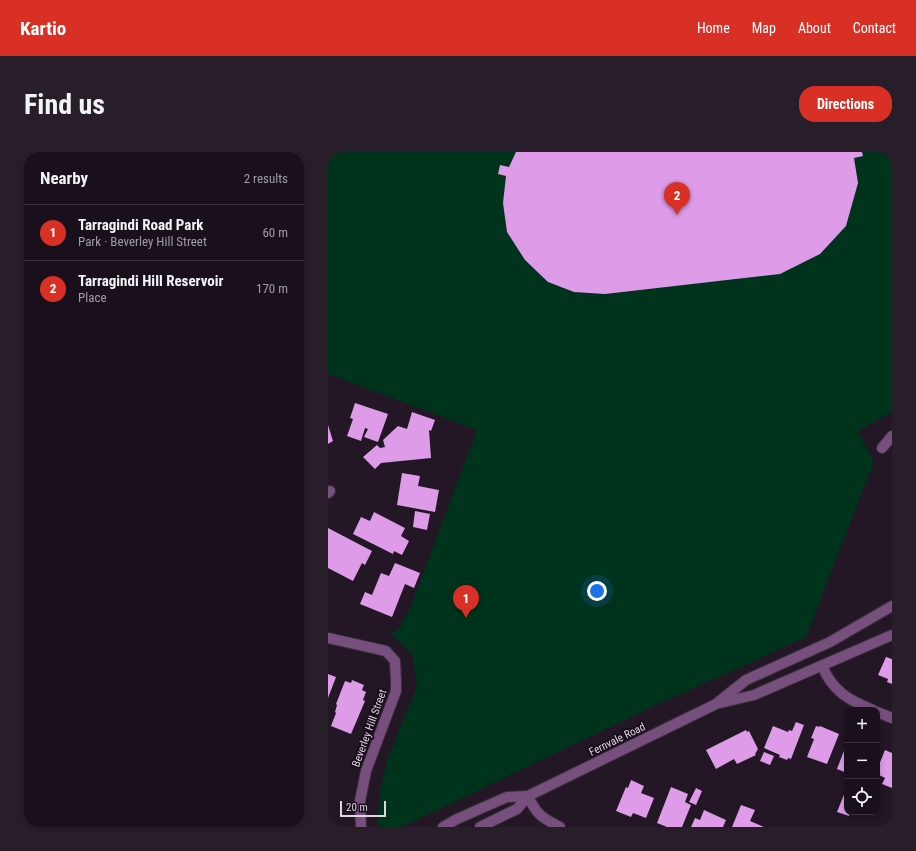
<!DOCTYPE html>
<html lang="en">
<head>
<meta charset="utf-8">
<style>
	body { margin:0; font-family:"Roboto Condensed",sans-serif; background:#271e29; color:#f1f3f6 }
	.controls { position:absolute; right:12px; bottom:12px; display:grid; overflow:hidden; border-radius:8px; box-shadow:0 2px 6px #0003 }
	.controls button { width:36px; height:36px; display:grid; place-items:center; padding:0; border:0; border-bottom:1px solid #38303b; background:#1a101c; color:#f1f3f6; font:20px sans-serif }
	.scale { position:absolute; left:12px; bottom:10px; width:46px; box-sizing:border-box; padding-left:4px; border:2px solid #dfd6e1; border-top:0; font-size:11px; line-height:14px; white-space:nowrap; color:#dfd6e1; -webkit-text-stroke:3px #1a0d1c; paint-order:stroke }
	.you { position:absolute; left:269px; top:439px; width:14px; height:14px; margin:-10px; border:3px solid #fff; border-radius:50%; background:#1a73e8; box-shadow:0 0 0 6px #1a73e833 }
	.badge { display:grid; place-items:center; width:26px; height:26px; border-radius:50%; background:#d93025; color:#fff; font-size:13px; font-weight:700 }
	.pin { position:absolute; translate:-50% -33px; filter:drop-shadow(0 1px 2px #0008) }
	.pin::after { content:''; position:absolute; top:21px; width:14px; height:12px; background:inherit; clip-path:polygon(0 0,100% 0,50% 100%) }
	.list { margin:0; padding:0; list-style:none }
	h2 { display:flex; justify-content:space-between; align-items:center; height:52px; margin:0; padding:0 16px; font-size:17px }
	h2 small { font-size:13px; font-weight:400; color:#9f9da3 }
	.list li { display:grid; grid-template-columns:26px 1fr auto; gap:12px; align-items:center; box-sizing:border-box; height:56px; padding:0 16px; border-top:1px solid #38303b }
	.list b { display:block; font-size:15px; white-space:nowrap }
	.list p { margin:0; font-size:13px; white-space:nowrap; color:#9f9da3 }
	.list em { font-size:13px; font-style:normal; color:#9f9da3 }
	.icon { flex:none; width:22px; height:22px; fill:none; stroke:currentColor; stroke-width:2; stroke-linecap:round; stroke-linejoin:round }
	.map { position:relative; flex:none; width:564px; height:675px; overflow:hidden; border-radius:16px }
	header { display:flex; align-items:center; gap:24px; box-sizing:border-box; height:56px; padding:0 20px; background:#d93025; color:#fff }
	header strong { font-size:19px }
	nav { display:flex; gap:22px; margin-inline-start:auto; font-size:14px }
	.intro { display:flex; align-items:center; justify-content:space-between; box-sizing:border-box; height:96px; padding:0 24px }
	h1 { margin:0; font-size:28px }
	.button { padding:10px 18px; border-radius:16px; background:#d93025; color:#fff; font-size:14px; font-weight:700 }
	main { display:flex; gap:24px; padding:0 24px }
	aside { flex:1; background:#1a101c; border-radius:16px; box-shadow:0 2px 6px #0003 }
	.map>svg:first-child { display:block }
	.green { fill:#00331c }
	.building { fill:#dd9be8 }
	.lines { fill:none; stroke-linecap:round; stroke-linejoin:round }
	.minor-casing { stroke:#3d313f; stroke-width:12 }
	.tertiary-casing { stroke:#3d313f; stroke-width:12 }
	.minor { stroke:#764f7c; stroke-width:10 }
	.tertiary { stroke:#764f7c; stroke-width:10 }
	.labels { text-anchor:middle; stroke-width:4; stroke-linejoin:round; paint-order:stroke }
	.street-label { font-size:11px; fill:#dfd6e1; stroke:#1a0d1c }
</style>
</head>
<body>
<header>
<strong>Kartio</strong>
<nav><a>Home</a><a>Map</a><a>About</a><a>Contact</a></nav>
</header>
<div class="intro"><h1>Find us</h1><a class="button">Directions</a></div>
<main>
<aside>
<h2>Nearby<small>2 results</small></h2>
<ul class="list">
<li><span class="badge">1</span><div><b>Tarragindi Road Park</b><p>Park · Beverley Hill Street</p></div><em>60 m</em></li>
<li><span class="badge">2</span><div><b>Tarragindi Hill Reservoir</b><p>Place</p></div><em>170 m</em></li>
</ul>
</aside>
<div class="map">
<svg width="564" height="675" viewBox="0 0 564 675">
	<rect width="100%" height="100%" fill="#231625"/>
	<path class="green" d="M0 0H564V260L530 279 546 310 478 485 320 557 74 675H52L49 673 52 639 60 605 89 534 84 503 63 481 71 476 82 456 149 278 0 222Z"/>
	<g class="building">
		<path d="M188 0H534L535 4 526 6 530 31 518 74 492 102 452 122 277 142 246 140 220 130 197 108 179 80 175 51 178 24 170 22 172 13 181 15Z"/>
		<path d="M27 251 60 262 50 290 36 285 40 277 37 276 33 289 19 284 25 267 22 266Z"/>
		<path d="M84 260 107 268 103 279 101 278 103 306 53 311 47 317 35 305 49 293 52 296 57 295 55 288 70 274 79 277Z"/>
		<path d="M0 273 5 289 0 292Z"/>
		<path d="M74 321 92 324 90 334 111 338 107 360 69 353Z"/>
		<path d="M87 359 102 362 99 378 85 375Z"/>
		<path d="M46 360 77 376 73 384 81 389 74 403 66 399 65 402 25 382 33 365 42 369Z"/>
		<path d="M0 376 44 399 37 413 34 411 25 429 0 416Z"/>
		<path d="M67 411 92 421 86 436 77 432 64 465 32 452 37 440 44 443 53 421 61 424Z"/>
		<path d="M558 505 564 507V532L559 530 560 527 550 523Z"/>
		<path d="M0 522 8 525 0 546Z"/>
		<path d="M24 528 36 533 34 538 38 540 35 548 37 549 23 582 3 574 8 561 7 560 9 553 8 552 17 529 23 531Z"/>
		<path d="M468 570 476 573 463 607 460 606 459 608 451 605 452 603 436 596 445 574 460 580 461 578 464 579Z"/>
		<path d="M488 574 491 575 492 574 511 582 499 612 479 605 486 587 483 586Z"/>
		<path d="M418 578 419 580 421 579 430 597 427 602 428 603 409 612 406 607 388 617 378 598Z"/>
		<path d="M519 591V621L509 617Z"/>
		<path d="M557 598 564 601V636L554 632 557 626 549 622V618Z"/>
		<path d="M436 600 446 604 442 613 432 609Z"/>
		<path d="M303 628 316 634 313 641 326 646 318 666 305 661 303 665 288 659 298 635 300 636Z"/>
		<path d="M343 635 360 642 357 650 363 653 354 675H339L329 671Z"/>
		<path d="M368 636 374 639 368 653 361 650Z"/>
		<path d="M517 640 519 641V660H522L521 664 509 660Z"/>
		<path d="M413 653 427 658 422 669 436 675H404Z"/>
		<path d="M376 658 398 668 395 675H363L367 666 372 668Z"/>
	</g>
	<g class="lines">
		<defs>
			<g id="minor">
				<path d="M554 296 564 284"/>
				<path d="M0 341 2 339"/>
				<path d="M0 486 58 499 67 509 68 530V539L38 619 32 649 33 675"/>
				<path d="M494 514C505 539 520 548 545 558"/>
				<path d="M549 560 564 566"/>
				<path d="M200 644C208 662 214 666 232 675"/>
			</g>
			<g id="tertiary">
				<path d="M392 551 426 543 564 483"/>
				<path d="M115 675 129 667 179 645 200 644 388 552 418 528 502 490 564 454"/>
				<path d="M152 675 189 657 200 644"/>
			</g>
		</defs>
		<use href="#minor" class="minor-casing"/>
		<use href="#tertiary" class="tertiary-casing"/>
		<use href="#minor" class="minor"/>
		<use href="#tertiary" class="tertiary"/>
	</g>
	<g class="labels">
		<g class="street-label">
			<text transform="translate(41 576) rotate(-70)" y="4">Beverley Hill Street</text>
			<text transform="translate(289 587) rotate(-26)" y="4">Fernvale Road</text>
		</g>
	</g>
</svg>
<div class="controls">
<button>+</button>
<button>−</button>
<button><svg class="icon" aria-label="locate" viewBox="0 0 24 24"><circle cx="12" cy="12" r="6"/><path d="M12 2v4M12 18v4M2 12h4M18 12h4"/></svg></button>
</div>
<div class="scale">20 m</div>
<div class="you"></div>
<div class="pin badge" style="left:138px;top:466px">1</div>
<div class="pin badge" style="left:349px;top:63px">2</div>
</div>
</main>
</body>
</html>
